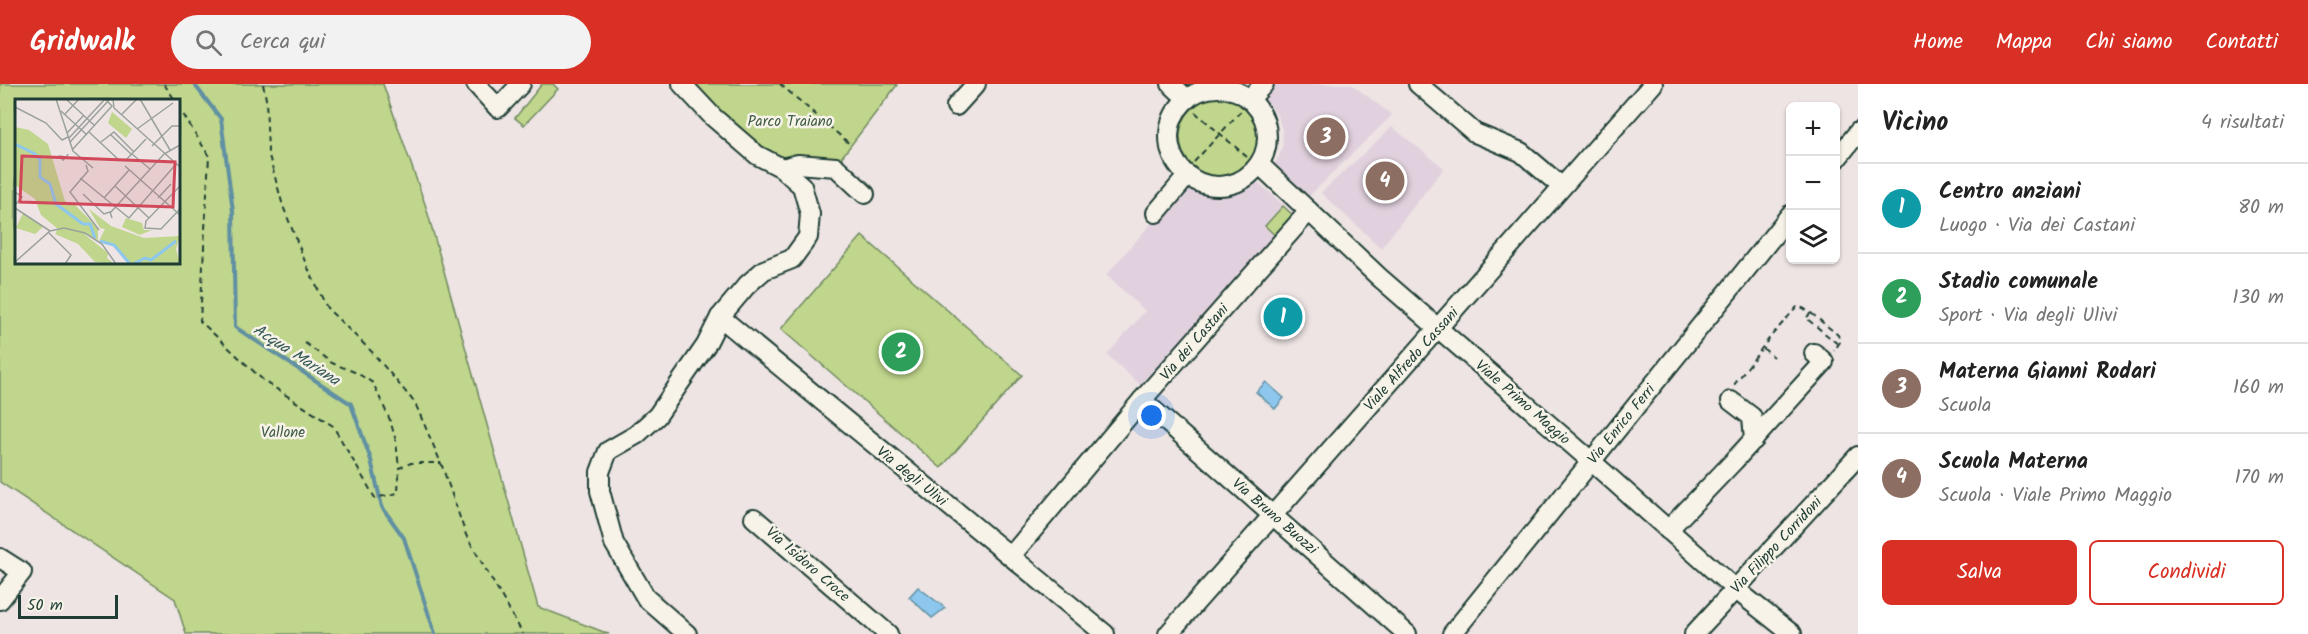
<!DOCTYPE html>
<html lang="it">
<head>
<meta charset="utf-8">
<style>
	body { margin:0; font-family:Kalam,sans-serif; background:#f2f2f2; color:#222 }
	.controls { position:absolute; right:18px; top:18px; display:grid; overflow:hidden; border-radius:9px; box-shadow:0 2px 4px #0004 }
	.controls button { width:54px; height:54px; display:grid; place-items:center; padding:0; border:0; border-bottom:2px solid #e0e0e0; background:#fff; color:#222; font:30px sans-serif }
	.scale { position:absolute; left:18px; bottom:15px; width:100px; box-sizing:border-box; padding-left:6px; border:3px solid #1f3d34; border-top:0; font-size:16px; line-height:21px; white-space:nowrap; color:#1f3d34; -webkit-text-stroke:4px #f7f3e8; paint-order:stroke }
	.you { position:absolute; left:1152px; top:332px; width:21px; height:21px; margin:-15px; border:4px solid #fff; border-radius:50%; background:#1a73e8; box-shadow:0 0 0 9px #1a73e833 }
	.badge { display:grid; place-items:center; width:39px; height:39px; border-radius:50%; background:#d93025; color:#fff; font-size:20px; font-weight:700 }
	.pin { position:absolute; translate:-50% -50%; border:3px solid #fff; box-shadow:0 2px 6px #0006 }
	.list { margin:0; padding:0; list-style:none }
	h2 { display:flex; justify-content:space-between; align-items:center; height:78px; margin:0; padding:0 24px; font-size:26px }
	h2 small { font-size:20px; font-weight:400; color:#767676 }
	.list li { display:grid; grid-template-columns:39px 1fr auto; gap:18px; align-items:center; box-sizing:border-box; height:90px; padding:0 24px; border-top:2px solid #e0e0e0 }
	.list b { display:block; font-size:22px; white-space:nowrap }
	.list p { margin:0; font-size:20px; white-space:nowrap; color:#767676 }
	.list em { font-size:20px; font-style:normal; color:#767676 }
	.actions { display:flex; gap:12px; padding:18px 24px }
	.actions a { flex:1; padding:14px 0; border:2px solid #d93025; border-radius:9px; text-align:center; font-size:21px; color:#d93025 }
	.actions .main { background:#d93025; color:#fff }
	.icon { flex:none; width:33px; height:33px; fill:none; stroke:currentColor; stroke-width:2; stroke-linecap:round; stroke-linejoin:round }
	.map { position:relative; flex:none; width:1858px; height:550px; overflow:hidden }
	header { display:flex; align-items:center; gap:36px; box-sizing:border-box; height:84px; padding:0 30px; background:#d93025; color:#fff }
	header strong { font-size:28px }
	nav { display:flex; gap:33px; margin-inline-start:auto; font-size:21px }
	.search { width:420px; height:54px; background:#f2f2f2; display:flex; align-items:center; gap:15px; box-sizing:border-box; padding:0 21px; border-radius:33px; color:#767676; font-size:22px }
	main { display:flex }
	aside { flex:1; background:#fff }
	.map>svg:first-child { display:block }
	.built { fill:#e1d1de }
	.green { fill:#c0d68c; stroke:#708a60; stroke-width:1.5; fill-rule:evenodd }
	.water { fill:#8dc7ed; stroke:#6190a3; stroke-width:1.5 }
	.lines { fill:none; stroke-linecap:round; stroke-linejoin:round }
	.stream { stroke:#6190a3; stroke-width:4 }
	.minor-casing { stroke:#1f3d34; stroke-width:22 }
	.path { stroke:#1f3d34; stroke-width:2; stroke-dasharray:6 4.5; stroke-linecap:butt }
	.minor { stroke:#f7f3e8; stroke-width:18 }
	.labels { text-anchor:middle; stroke-width:5; stroke-linejoin:round; paint-order:stroke }
	.park-label { font-size:15px; fill:#3f5c46; stroke:#f7f3e8 }
	.street-label { font-size:15px; fill:#1f3d34; stroke:#f7f3e8 }
	.water-label { font-size:16px; font-style:italic; fill:#355959; stroke:#f7f3e8 }
	.inset-river { fill:none; stroke:#8dc7ed; stroke-width:3 }
	.inset-road { fill:none; stroke:#9ba19d; stroke-width:1.5 }
	.view { fill:#d1495b; fill-opacity:0.15; stroke:#d1495b; stroke-width:3 }
	.inset-edge { fill:none; stroke:#1f3d34; stroke-width:3 }
</style>
</head>
<body>
<header>
<strong>Gridwalk</strong>
<div class="search"><svg class="icon" aria-label="search" viewBox="0 0 24 24"><circle cx="10" cy="10" r="6"/><path d="M15 15l6 6"/></svg>Cerca qui</div>
<nav><a>Home</a><a>Mappa</a><a>Chi siamo</a><a>Contatti</a></nav>
</header>
<main>
<div class="map">
<svg width="1858" height="550" viewBox="0 0 1858 550">
	<rect width="100%" height="100%" fill="#ede4e3"/>
	<filter id="ink" filterUnits="userSpaceOnUse"><feTurbulence type="fractalNoise" baseFrequency=".0167" numOctaves="2"/><feDisplacementMap in="SourceGraphic" scale="12" xChannelSelector="R" yChannelSelector="G"/><feConvolveMatrix kernelMatrix="1 2 1 2 8 2 1 2 1" color-interpolation-filters="sRGB"/></filter>
	<g filter="url(#ink)">
		<g class="built">
			<path d="M1271 0H1351L1392 31 1304 117 1271 85 1279 73 1283 60 1282 46 1278 33 1270 21 1259 13Z"/>
			<path d="M1392 43 1444 84 1381 164 1321 109Z"/>
			<path d="M1254 95 1297 133 1143 303 1107 271 1145 227 1106 191 1186 100 1219 106 1238 103Z"/>
		</g>
		<g class="green">
			<path d="M0 0H383L426 123 538 523 609 550H186L175 515 0 398ZM16 16H178V178H16Z"/>
			<path d="M542 0H553L558 5 524 41 515 34Z"/>
			<path d="M693 0H895L897 1 838 78 777 75 770 71 721 28Z"/>
			<circle cx="1220" cy="53" r="40"/>
			<path d="M1283 122 1296 134 1278 154 1265 142Z"/>
			<path d="M862 152 1022 291 941 384 781 245Z"/>
		</g>
		<g class="water">
			<path d="M1266 298 1284 314 1275 325 1256 308Z"/>
			<path d="M918 503 945 524 932 534 909 513Z"/>
		</g>
		<g class="lines">
			<path class="stream" d="M194 0 221 35 233 127 235 243 351 320 371 376 382 423 404 454 435 550"/>
			<defs>
				<g id="minor">
					<path d="M476 0 498 24 521 0"/>
					<path d="M682 0 713 33 757 71 782 84 794 95 802 102 810 130 808 153 792 175 764 186 747 201 720 233 706 261 657 332 636 351 608 367 600 388V407L614 459 646 514 687 550"/>
					<path d="M1171 0 1187 15"/>
					<path d="M1418 0 1475 49 1521 68 1561 102"/>
					<circle cx="1218" cy="53" r="49"/>
					<path d="M1250 15 1264 0"/>
					<path d="M956 22 976 0"/>
					<path d="M1836 76 1858 48"/>
					<path d="M1259 80 1379 193 1591 377 1735 505 1792 550"/>
					<path d="M782 84 798 80 836 83 865 110"/>
					<path d="M1156 129 1188 91"/>
					<path d="M720 233 1105 550"/>
					<path d="M1142 316 1407 550"/>
					<path d="M1731 317 1752 333 1754 356"/>
					<path d="M754 434 888 550"/>
					<path d="M1668 446 1734 377 1824 278 1814 269"/>
					<path d="M1011 472 1142 316 1309 127"/>
					<path d="M0 474 22 488 0 516"/>
					<path d="M1168 550 1653 0"/>
					<path d="M1452 550 1790 131"/>
					<path d="M1694 550 1858 372"/>
				</g>
			</defs>
			<use href="#minor" class="minor-casing"/>
			<g class="path">
				<path d="M164 0 175 16"/>
				<path d="M263 0 266 15 268 68 283 122 306 180 327 224 372 268 415 319 441 379 466 451 523 550"/>
				<path d="M780 0 851 61"/>
				<path d="M178 22 209 72 200 237 263 296 333 342 375 414 398 409 399 384 411 379H441"/>
				<path d="M1195 28 1247 73"/>
				<path d="M1194 78 1241 27"/>
				<path d="M1811 229 1838 251 1840 258 1834 267"/>
				<path d="M305 259 332 279 357 289 373 299 390 336 396 357 399 384"/>
				<path d="M1763 264 1773 273"/>
				<path d="M1734 301 1771 252 1797 223 1803 224 1811 229 1806 234 1839 261"/>
			</g>
			<use href="#minor" class="minor"/>
		</g>
	</g>
	<g class="labels">
		<g class="park-label">
			<text x="790" y="42">Parco Traiano</text>
			<text x="283" y="353">Vallone</text>
		</g>
		<g class="street-label">
			<text transform="translate(1194 258) rotate(-49)" y="5">Via dei Castani</text>
			<text transform="translate(1411 275) rotate(-48)" y="5">Viale Alfredo Cassani</text>
			<text transform="translate(1523 318) rotate(41)" y="5">Viale Primo Maggio</text>
			<text transform="translate(1621 340) rotate(-51)" y="5">Via Enrico Ferri</text>
			<text transform="translate(912 392) rotate(39)" y="5">Via degli Ulivi</text>
			<text transform="translate(1275 432) rotate(41)" y="5">Via Bruno Buozzi</text>
			<text transform="translate(1776 461) rotate(-47)" y="5">Via Filippo Corridoni</text>
			<text transform="translate(808 480) rotate(41)" y="5">Via Isidoro Croce</text>
		</g>
		<g class="water-label">
			<text transform="translate(297 270) rotate(33)" y="6">Acqua Mariana</text>
		</g>
	</g>
	<g transform="translate(15 15)">
		<rect width="165" height="165" fill="#ede4e3"/>
		<path d="M97 13 117 30 111 39 93 24ZM0 28 14 31 33 45 50 102 60 106 83 129V141L69 135 93 154 92 159 99 165 80 163 63 145 40 135 43 130 26 116 20 100 0 86ZM74 110 96 127 129 139 165 137 161 150 165 165H113L99 147 84 142 90 130 85 129ZM8 114 28 128 20 135 1 129ZM111 119 127 124 129 131H137L125 136 107 128Z" fill="#c0d68c"/>
		<path class="inset-river" d="M0 45 20 55 25 61V78L35 85 41 105 68 125H75L80 139M85 142 99 146 115 165M118 165 130 159 136 161 161 142"/>
		<path class="inset-road" d="M41 0 58 52 78 69M51 0 80 27M98 0 99 9 165 68M125 0 155 51M0 8 31 24 47 41 53 38M46 12 72 36M50 15 64 0M107 15 122 0M122 30 158 4M74 33 105 62M52 34 69 16M96 36 116 55M54 39 90 0M55 43 95 0M86 43 99 33 119 53M137 47 157 27H165M57 51 97 7 90 0M117 55 135 70M51 58 45 57 48 61 52 57 53 55M110 62 131 40M71 66 73 72 55 93 84 131M110 67 165 116M65 79 114 119 162 64M100 87 134 119M165 87 131 122 130 129 146 130 165 110M0 93 7 98 0 106M68 95 89 115 95 113 97 119M89 99 114 71M143 99 156 85M0 109 35 132M95 114 149 55 165 46M33 133 56 156 50 165M0 163 35 132 49 129 70 134 87 145 101 165"/>
		<path class="view" d="M7 57 160 63 158 108 5 103Z"/>
		<rect width="165" height="165" class="inset-edge"/>
	</g>
</svg>
<div class="controls">
<button>+</button>
<button>−</button>
<button><svg class="icon" aria-label="layers" viewBox="0 0 24 24"><path d="M12 4l9 5-9 5-9-5zM3 14l9 5 9-5"/></svg></button>
</div>
<div class="scale">50 m</div>
<div class="you"></div>
<div class="pin badge" style="left:1283px;top:233px;background:#0f9aa8">1</div>
<div class="pin badge" style="left:901px;top:268px;background:#2e9e5b">2</div>
<div class="pin badge" style="left:1326px;top:53px;background:#8d6e63">3</div>
<div class="pin badge" style="left:1385px;top:97px;background:#8d6e63">4</div>
</div>
<aside>
<h2>Vicino<small>4 risultati</small></h2>
<ul class="list">
<li><span class="badge" style="background:#0f9aa8">1</span><div><b>Centro anziani</b><p>Luogo · Via dei Castani</p></div><em>80 m</em></li>
<li><span class="badge" style="background:#2e9e5b">2</span><div><b>Stadio comunale</b><p>Sport · Via degli Ulivi</p></div><em>130 m</em></li>
<li><span class="badge" style="background:#8d6e63">3</span><div><b>Materna Gianni Rodari</b><p>Scuola</p></div><em>160 m</em></li>
<li><span class="badge" style="background:#8d6e63">4</span><div><b>Scuola Materna</b><p>Scuola · Viale Primo Maggio</p></div><em>170 m</em></li>
</ul>
<div class="actions"><a class="main">Salva</a><a>Condividi</a></div>
</aside>
</main>
</body>
</html>
